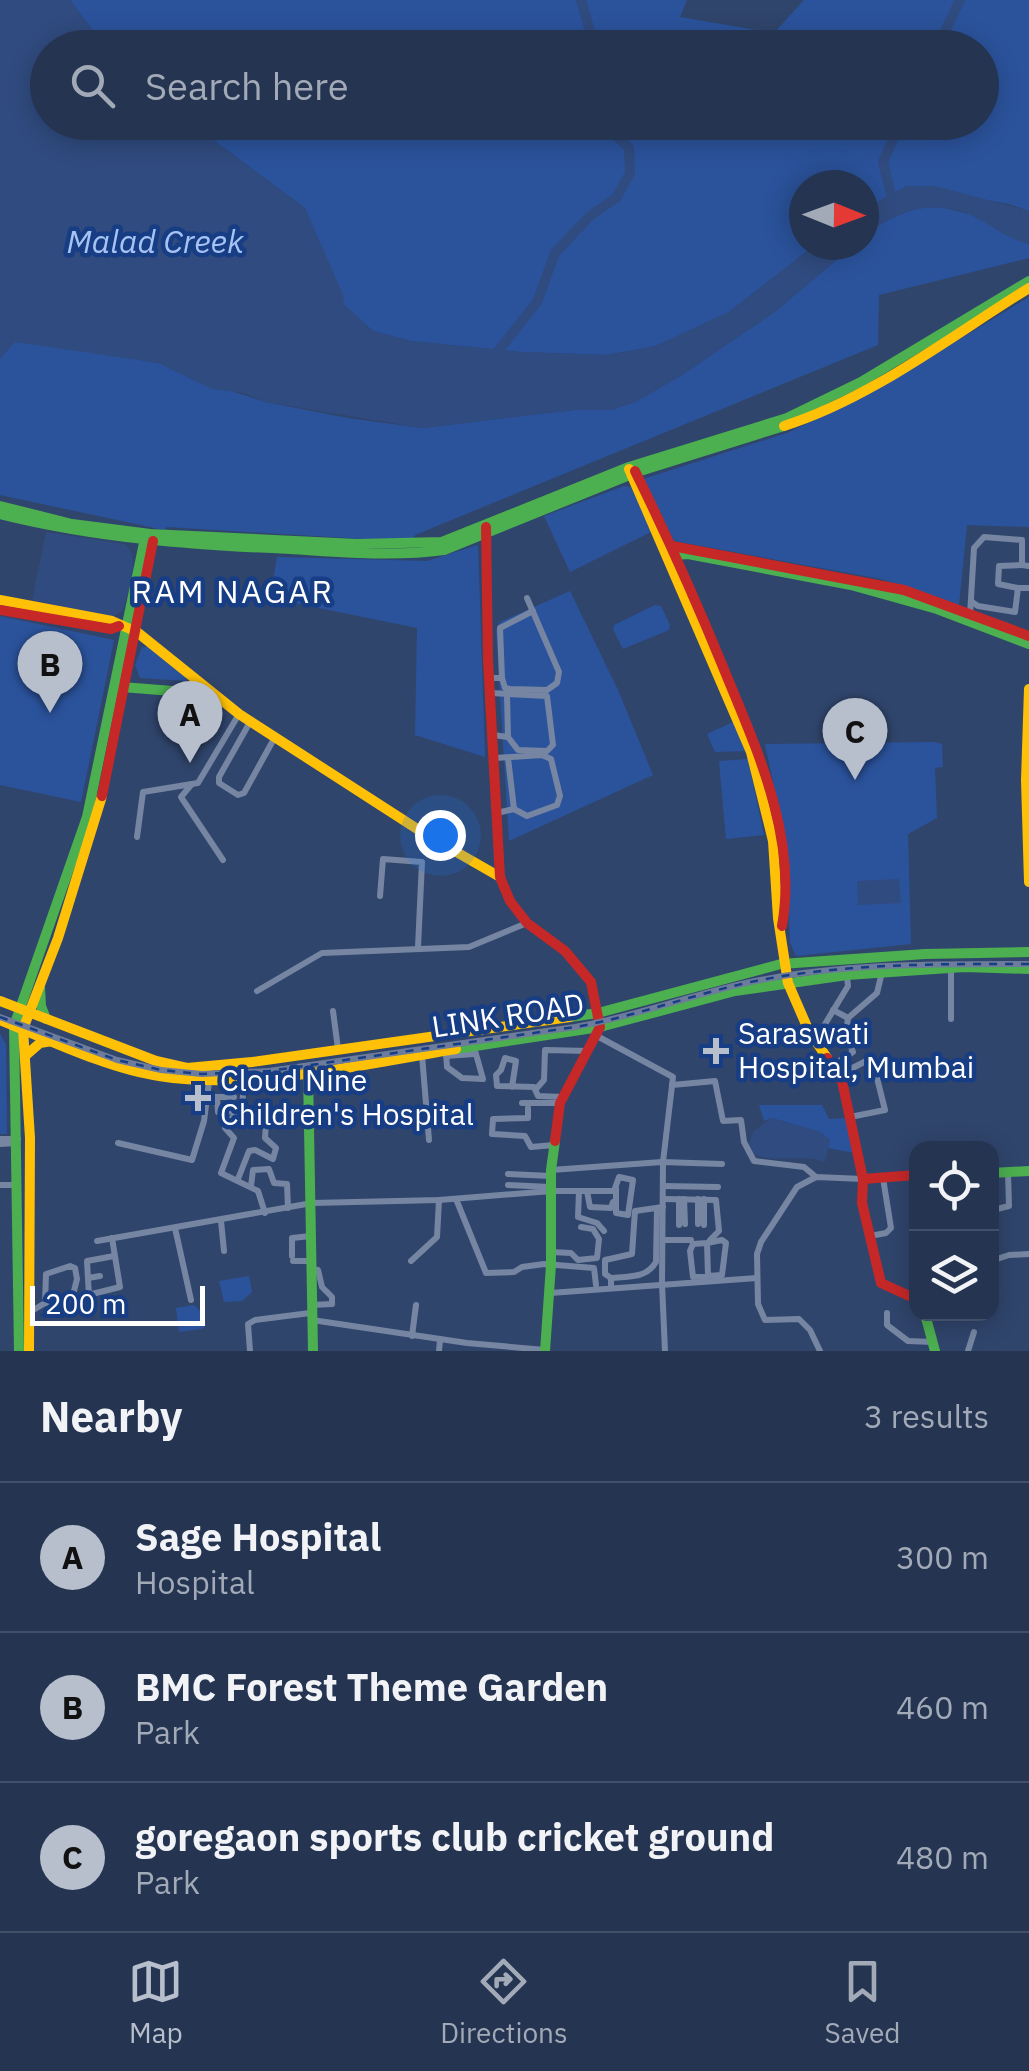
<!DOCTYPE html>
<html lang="en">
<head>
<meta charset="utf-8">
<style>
	body { margin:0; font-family:"IBM Plex Sans",sans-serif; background:#303f5b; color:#f1f3f6 }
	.controls { position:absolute; right:30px; bottom:30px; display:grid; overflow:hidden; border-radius:20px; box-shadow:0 5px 25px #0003 }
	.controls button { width:90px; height:90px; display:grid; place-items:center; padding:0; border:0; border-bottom:2px solid #414f68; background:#243451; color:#f1f3f6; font:50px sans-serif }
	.compass { position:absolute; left:789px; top:170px; width:90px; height:90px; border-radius:50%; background:#243451; box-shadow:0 5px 25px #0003; rotate:91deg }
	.scale { position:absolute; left:30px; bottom:25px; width:175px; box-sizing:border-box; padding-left:10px; border:5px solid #fff; border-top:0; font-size:28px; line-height:35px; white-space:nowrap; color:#fff; -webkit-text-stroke:8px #173d84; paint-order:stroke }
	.you { position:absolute; left:440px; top:835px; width:35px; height:35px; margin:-25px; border:8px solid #fff; border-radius:50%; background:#1a73e8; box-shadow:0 0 0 15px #1a73e833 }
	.badge { display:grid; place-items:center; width:65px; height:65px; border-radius:50%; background:#b7becc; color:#111; font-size:32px; font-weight:700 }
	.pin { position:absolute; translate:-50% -82px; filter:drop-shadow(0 2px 5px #0008) }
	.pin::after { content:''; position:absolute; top:52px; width:35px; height:30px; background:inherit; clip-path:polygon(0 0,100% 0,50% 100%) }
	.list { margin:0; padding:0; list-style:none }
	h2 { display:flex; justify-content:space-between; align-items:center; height:130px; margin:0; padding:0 40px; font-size:42px }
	h2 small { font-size:32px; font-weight:400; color:#a3aab7 }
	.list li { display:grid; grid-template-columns:65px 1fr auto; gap:30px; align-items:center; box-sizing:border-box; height:150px; padding:0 40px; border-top:2px solid #414f68 }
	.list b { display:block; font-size:38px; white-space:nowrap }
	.list p { margin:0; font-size:32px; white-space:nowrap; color:#a3aab7 }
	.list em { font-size:32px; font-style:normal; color:#a3aab7 }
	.icon { flex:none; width:55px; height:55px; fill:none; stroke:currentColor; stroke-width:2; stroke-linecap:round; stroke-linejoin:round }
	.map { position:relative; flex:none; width:1029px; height:1351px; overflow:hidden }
	.search { position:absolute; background:#243451; box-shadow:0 5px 25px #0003; left:30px; right:30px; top:30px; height:110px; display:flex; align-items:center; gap:25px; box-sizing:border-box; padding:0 35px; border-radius:55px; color:#a3aab7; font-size:38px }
	.sheet { height:580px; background:#243451 }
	nav { display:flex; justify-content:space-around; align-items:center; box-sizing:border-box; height:140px; border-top:2px solid #414f68; background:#243451; font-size:28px; color:#a3aab7 }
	nav a { display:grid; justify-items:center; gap:5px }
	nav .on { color:#b7becc }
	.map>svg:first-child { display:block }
	.green { fill:#2b539c }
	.water { fill:#304b7f }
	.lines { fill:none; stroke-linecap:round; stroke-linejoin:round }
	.river { stroke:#304b7f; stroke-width:10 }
	.street { stroke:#7686a2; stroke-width:6 }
	.fast { stroke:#4caf50; stroke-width:10 }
	.slow { stroke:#ffc107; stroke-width:10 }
	.jam { stroke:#c62828; stroke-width:10 }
	.rail-casing { stroke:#6d7c9a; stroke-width:6 }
	.rail { stroke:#173d84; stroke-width:2.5; stroke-dasharray:8; stroke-linecap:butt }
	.poi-dot { fill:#b7becc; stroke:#173d84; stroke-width:4 }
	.labels { text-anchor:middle; stroke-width:9; stroke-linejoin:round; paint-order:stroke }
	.street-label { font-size:30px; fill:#fff; stroke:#173d84 }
	.poi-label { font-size:30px; fill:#fff; stroke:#173d84; text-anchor:start }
	.water-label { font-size:32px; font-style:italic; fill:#a7c3f4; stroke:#173d84 }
	.neighbourhood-label { font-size:32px; letter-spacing:2.5px; fill:#fff; stroke:#173d84 }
</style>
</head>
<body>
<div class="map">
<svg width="1029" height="1351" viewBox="0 0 1029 1351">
	<rect width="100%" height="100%" fill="#30456c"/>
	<g class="green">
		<path d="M70 0H687L680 17 774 33 804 0H1029V211L1009 204 907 186 864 209V185H804V245H815L729 312 656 346 607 355 520 352 411 341 373 331 343 304 305 208 190 123 982 122V48L105 47Z"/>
		<path d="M932 205 969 214 1029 244V258L879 295 878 345 415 535 411 542 167 527 164 530 0 495V338L159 363 212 389H225L265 402 348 418 422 428 574 410H611L635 402 682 375 776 311 854 245H864V236C885 219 905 211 932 205Z"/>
		<path d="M1029 297V527L967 525 959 605 881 579 674 541 643 479 787 433 871 393Z"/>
		<path d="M624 486 631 487 653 531 570 572 544 516Z"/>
		<path d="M478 545 485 757 415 735 417 628 270 598 277 557 427 561Z"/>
		<path d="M570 591 618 690 653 775 509 841 496 630 500 622Z"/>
		<path d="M655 605 661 606 670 625 669 630 623 649 613 629 614 625Z"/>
		<path d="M0 616 114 640 81 802 0 785Z"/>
		<path d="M142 647H149L186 676 187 681 140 678 135 665Z"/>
		<path d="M733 722 745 751 715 752 707 734Z"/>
		<path d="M934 742 942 744 943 767 935 768 937 818 908 834 911 944 796 956 790 943 785 838 765 744Z"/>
		<path d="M748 759 764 835 726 839 719 761Z"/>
		<path d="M0 1033 6 1045 7 1134H0Z"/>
		<path d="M759 1105H822L829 1119 848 1118 855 1153 828 1148 830 1140 820 1132 772 1118 764 1121Z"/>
		<path d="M249 1276 252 1292 242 1301 224 1302 219 1281Z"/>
		<path d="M194 1305 203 1314 206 1325 202 1329 179 1332 176 1308Z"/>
	</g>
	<g class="water">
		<path d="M0 0H70L105 47 48 48V122L190 123 305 208 344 297 343 304 373 331 411 341 520 352 607 355 656 346 729 312 815 245H854L776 311 682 375 635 402 611 410H574L422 428 265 402 244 393 212 389 159 363 15 342 0 359Z"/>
		<path d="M907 186H935L1029 211V244C1009 240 991 225 973 216 934 198 895 210 864 236V209Z"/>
		<path d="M46 532 124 544C143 558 128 590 123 611L111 617 32 600Z"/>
		<path d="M899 879 901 903 858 905 857 881Z"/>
		<path d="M771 1118 820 1132 830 1140 825 1162C802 1153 776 1164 754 1154L749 1144 753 1132Z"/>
	</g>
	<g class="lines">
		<g class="river">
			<path d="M581 0 592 38 590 48"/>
			<path d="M937 48 960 0"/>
			<path d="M889 122 893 139 883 162 891 194"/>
			<path d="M498 351 537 302 555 253 590 216 616 198 630 173 629 148 602 122"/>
		</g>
		<g class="street">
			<path d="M1018 588H1029"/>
			<path d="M972 602 978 606 1015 612 1018 588 998 584 999 566 1022 565"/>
			<path d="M970 615 974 548 984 537 1022 540V565L1029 566"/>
			<path d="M489 678H502L505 688 510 689 547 690 557 683 559 672 527 598"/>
			<path d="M502 678 500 628 533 611"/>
			<path d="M490 693 547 696 553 745 547 751 518 750 508 737 493 735"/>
			<path d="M507 694 508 737"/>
			<path d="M250 722 219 777V783L238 795 244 793 275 737"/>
			<path d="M495 758 542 755 551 759 560 796 557 805 527 816 514 809 497 813"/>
			<path d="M508 758 514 809"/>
			<path d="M191 785 181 797 223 860"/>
			<path d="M137 837 143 792 198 783 239 714"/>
			<path d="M380 896 383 859 422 862 418 947"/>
			<path d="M951 969V1019"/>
			<path d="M257 991 322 953 469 947 527 923"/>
			<path d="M833 1010 848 1018 877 993 882 972"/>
			<path d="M333 1011 338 1049"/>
			<path d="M597 1036 673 1077 663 1162 662 1284 665 1351"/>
			<path d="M816 1039 848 986 847 976"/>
			<path d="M446 1051 447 1067 462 1078 483 1079 474 1047"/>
			<path d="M422 1055 429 1140"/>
			<path d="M446 1056 474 1054"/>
			<path d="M833 1065 853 1052 846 1034 848 1018"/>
			<path d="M839 1075 872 1058 885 1110 850 1117"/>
			<path d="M672 1085 715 1081 723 1121 741 1120 744 1142 754 1161 804 1167 816 1177"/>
			<path d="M512 1087 516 1061 505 1058 501 1070 496 1075 497 1086 534 1087 538 1096 563 1097"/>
			<path d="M536 1089 544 1080 545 1050 589 1051"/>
			<path d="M207 1097H234"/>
			<path d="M217 1097 218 1112 241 1111 245 1079"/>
			<path d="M522 1103H560"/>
			<path d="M528 1108V1118L493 1119 492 1134 525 1136 531 1147 554 1145"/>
			<path d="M0 1139H18"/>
			<path d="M118 1143 192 1160 204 1121 209 1082"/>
			<path d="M0 1144 16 1143"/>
			<path d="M551 1170 662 1162 722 1164"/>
			<path d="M508 1174 551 1176"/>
			<path d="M238 1179 249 1151 255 1150 273 1159 276 1148 265 1138 266 1124 235 1114 225 1128 234 1138 221 1173 258 1191 265 1213"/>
			<path d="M0 1185H17"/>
			<path d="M508 1185 550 1187"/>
			<path d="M251 1186 253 1170 269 1169 274 1183 287 1184 288 1208"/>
			<path d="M663 1186 718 1187"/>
			<path d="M579 1191 578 1217 597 1223 604 1231"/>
			<path d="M587 1191 590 1207 611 1208 613 1202"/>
			<path d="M456 1199 486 1273 514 1272 522 1267 544 1264 594 1268 596 1285"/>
			<path d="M663 1199 716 1200 719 1231 710 1240"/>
			<path d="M679 1199V1225"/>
			<path d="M684 1199 685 1224"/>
			<path d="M698 1199V1224"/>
			<path d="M704 1199V1225"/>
			<path d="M992 1205 997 1209 1009 1206 1008 1173"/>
			<path d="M221 1221 224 1251"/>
			<path d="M175 1228 191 1300"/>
			<path d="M870 1236 886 1233 891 1228 883 1178"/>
			<path d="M663 1240H691"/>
			<path d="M97 1241 312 1203 439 1200 552 1191H614L619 1177 633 1180 628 1215 616 1213V1188"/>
			<path d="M707 1243 693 1244 690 1251 693 1277 722 1275 726 1243 722 1240 707 1243 708 1276V1281"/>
			<path d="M551 1252 571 1253 578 1260 597 1258 599 1239 593 1229 581 1227"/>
			<path d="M292 1256V1238L311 1236"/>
			<path d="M994 1260 1009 1255 1029 1254"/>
			<path d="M293 1261H310"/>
			<path d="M411 1261 437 1237 439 1200"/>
			<path d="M311 1269 318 1270 322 1287 332 1297V1304L311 1305"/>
			<path d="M88 1278 100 1276"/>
			<path d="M611 1278C629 1276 646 1279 656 1262L657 1208"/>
			<path d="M611 1288V1278L605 1274V1260L632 1254 635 1211 663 1207"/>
			<path d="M550 1293 757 1278"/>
			<path d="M89 1296 87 1261 114 1256"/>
			<path d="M72 1299 120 1287 112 1238"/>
			<path d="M30 1312 45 1303 72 1299 77 1279 75 1268 70 1266 46 1274 45 1303"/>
			<path d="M887 1313V1325L908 1341 933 1342"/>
			<path d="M312 1320 467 1343 545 1350"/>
			<path d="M412 1336 416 1305"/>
			<path d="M250 1351 248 1324 255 1320 310 1313"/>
			<path d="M439 1351 440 1340"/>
			<path d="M820 1351 810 1330 799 1319 765 1320 758 1304 757 1254 761 1242 797 1187 816 1177 863 1179"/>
			<path d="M968 1351 974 1332"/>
		</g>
		<g class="fast">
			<path d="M0 506 72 524 150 534 357 544 442 542 629 467 787 418 861 382 1029 281"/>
			<path d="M0 514C96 538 192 545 290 549 342 552 393 557 444 550L637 472 784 426"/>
			<path d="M675 555 688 554 851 585 937 609 1029 644"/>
			<path d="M122 687 210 694"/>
			<path d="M40 987 41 1006 46 1019"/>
			<path d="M570 1017 598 1013 781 964 925 954 1029 952"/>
			<path d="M456 1049 600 1027 735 991 847 975 964 967 1029 969"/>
			<path d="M308 1072 313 1351"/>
			<path d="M992 1173 1029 1171"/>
			<path d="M925 1314 935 1351"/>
			<path d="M19 1351 14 1026 87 817 145 538"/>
			<path d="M545 1351 551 1265V1170L555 1141"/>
		</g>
		<g class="slow">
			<path d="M784 426C872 398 951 336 1029 288"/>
			<path d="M629 469 751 752 773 841 778 918 788 983 808 1029 827 1058"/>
			<path d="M0 600 112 621 137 632 239 714 425 834 500 877"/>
			<path d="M1029 689 1026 780 1029 882"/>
			<path d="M0 1001 156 1061 187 1068 252 1062 570 1017"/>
			<path d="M0 1020C47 1039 109 1069 159 1076 253 1091 363 1064 456 1049"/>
			<path d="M25 1056 40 1043 52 1041"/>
			<path d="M29 1351 30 1138 23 1029 58 938 102 796"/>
		</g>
		<g class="jam">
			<path d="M635 471C667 536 696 601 723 667 756 748 798 836 782 926"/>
			<path d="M486 527 488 661 500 877 510 901 527 923 565 951 591 982 600 1027 560 1103 555 1141"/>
			<path d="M672 546 904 590 1029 636"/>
			<path d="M0 610 111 629 119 626"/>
			<path d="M102 796 153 541"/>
			<path d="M827 1058 842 1081 863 1179 862 1203 881 1283 916 1299"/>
			<path d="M863 1179 916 1175"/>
		</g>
		<defs>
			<path id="rail" d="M0 1017 117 1060 161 1070 202 1074 269 1071 575 1027C633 1017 688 996 746 983 838 963 935 964 1029 964"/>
		</defs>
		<use href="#rail" class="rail-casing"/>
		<use href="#rail" class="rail"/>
	</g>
	<g class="poi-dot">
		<path d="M711 1036h10v10h10v10h-10v10h-10v-10h-10v-10h10z"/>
		<path d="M193 1083h10v10h10v10h-10v10h-10v-10h-10v-10h10z"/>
	</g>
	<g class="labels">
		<g class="street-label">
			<text transform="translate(508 1016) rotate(-9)" y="10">LINK ROAD</text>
		</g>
		<g class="poi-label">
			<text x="738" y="1044">Saraswati<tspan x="738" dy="34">Hospital, Mumbai</tspan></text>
			<text x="220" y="1091">Cloud Nine<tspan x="220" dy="34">Children's Hospital</tspan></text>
		</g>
		<g class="water-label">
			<text x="155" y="253">Malad Creek</text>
		</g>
		<g class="neighbourhood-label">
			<text x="233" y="603">RAM NAGAR</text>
		</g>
	</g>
</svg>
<div class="controls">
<button><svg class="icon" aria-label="locate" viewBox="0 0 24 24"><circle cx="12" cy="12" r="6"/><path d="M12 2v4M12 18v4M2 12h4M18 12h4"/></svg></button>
<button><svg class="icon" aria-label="layers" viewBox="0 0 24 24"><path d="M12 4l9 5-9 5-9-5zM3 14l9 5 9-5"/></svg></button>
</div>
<svg class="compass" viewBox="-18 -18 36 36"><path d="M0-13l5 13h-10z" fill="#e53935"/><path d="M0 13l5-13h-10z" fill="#a3aab7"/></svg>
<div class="scale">200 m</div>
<div class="you"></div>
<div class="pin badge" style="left:190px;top:763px">A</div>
<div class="pin badge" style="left:50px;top:713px">B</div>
<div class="pin badge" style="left:855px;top:780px">C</div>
<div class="search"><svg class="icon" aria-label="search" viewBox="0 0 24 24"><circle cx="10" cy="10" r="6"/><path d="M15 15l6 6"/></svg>Search here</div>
</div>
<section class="sheet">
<h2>Nearby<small>3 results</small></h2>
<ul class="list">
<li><span class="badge">A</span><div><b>Sage Hospital</b><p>Hospital</p></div><em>300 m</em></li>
<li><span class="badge">B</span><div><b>BMC Forest Theme Garden</b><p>Park</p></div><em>460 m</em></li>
<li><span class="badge">C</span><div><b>goregaon sports club cricket ground</b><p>Park</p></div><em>480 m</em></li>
</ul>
</section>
<nav>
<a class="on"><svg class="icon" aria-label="map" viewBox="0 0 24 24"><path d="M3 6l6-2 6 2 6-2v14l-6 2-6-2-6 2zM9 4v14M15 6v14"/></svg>Map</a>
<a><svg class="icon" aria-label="directions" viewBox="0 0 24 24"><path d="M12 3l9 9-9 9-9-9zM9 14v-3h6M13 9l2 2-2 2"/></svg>Directions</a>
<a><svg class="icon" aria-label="saved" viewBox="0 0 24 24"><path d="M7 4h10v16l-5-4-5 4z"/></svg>Saved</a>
</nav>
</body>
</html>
